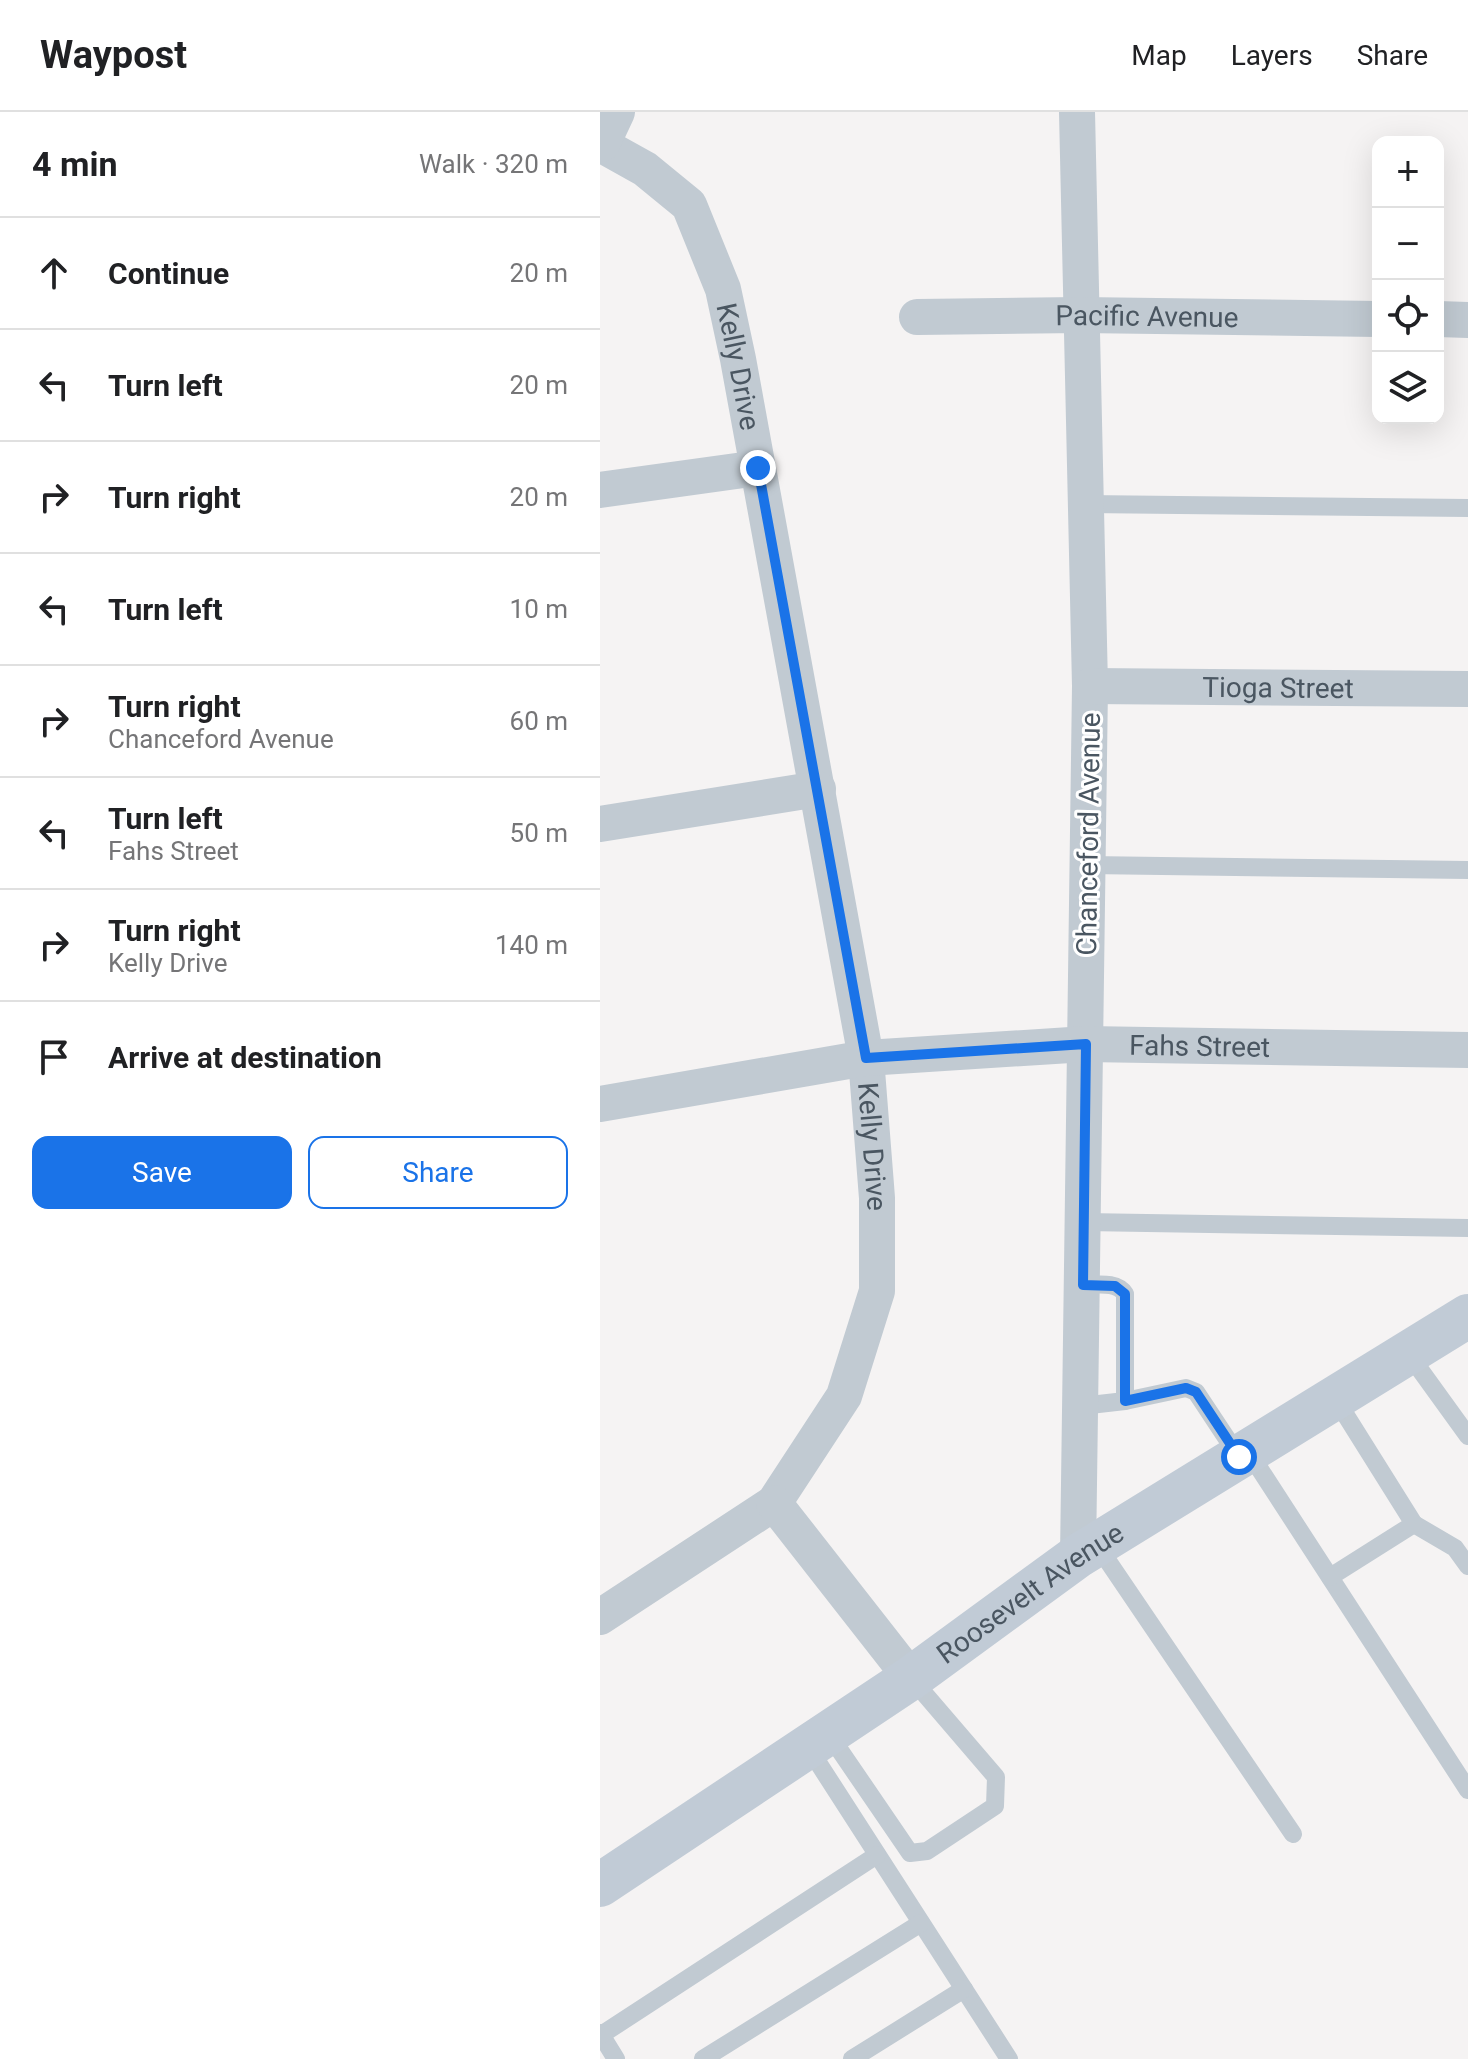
<!DOCTYPE html>
<html lang="en">
<head>
<meta charset="utf-8">
<style>
	body { margin:0; font-family:Roboto,sans-serif; background:#f2f2f2; color:#202124 }
	.controls { position:absolute; right:24px; top:24px; display:grid; overflow:hidden; border-radius:16px; box-shadow:0 8px 32px #0002 }
	.controls button { width:72px; height:72px; display:grid; place-items:center; padding:0; border:0; border-bottom:2px solid #e0e0e0; background:#fff; color:#202124; font:40px sans-serif }
	.stop { position:absolute; width:24px; height:24px; margin:-18px; border:6px solid #1a73e8; border-radius:50%; background:#fff }
	.stop.end { background:#1a73e8; border-color:#fff; box-shadow:0 2px 8px #0008 }
	.list { margin:0; padding:0; list-style:none }
	h2 { display:flex; justify-content:space-between; align-items:center; height:104px; margin:0; padding:0 32px; font-size:34px }
	h2 small { font-size:26px; font-weight:400; color:#757577 }
	.list li { display:grid; grid-template-columns:52px 1fr auto; gap:24px; align-items:center; box-sizing:border-box; height:112px; padding:0 32px; border-top:2px solid #e0e0e0 }
	.list b { display:block; font-size:30px; white-space:nowrap }
	.list p { margin:0; font-size:26px; white-space:nowrap; color:#757577 }
	.list em { font-size:26px; font-style:normal; color:#757577 }
	.actions { display:flex; gap:16px; padding:24px 32px }
	.actions a { flex:1; padding:18px 0; border:2px solid #1a73e8; border-radius:16px; text-align:center; font-size:28px; color:#1a73e8 }
	.actions .main { background:#1a73e8; color:#fff }
	.icon { flex:none; width:44px; height:44px; fill:none; stroke:currentColor; stroke-width:2; stroke-linecap:round; stroke-linejoin:round }
	.map { position:relative; flex:none; width:868px; height:1947px; overflow:hidden }
	header { display:flex; align-items:center; gap:48px; box-sizing:border-box; height:112px; padding:0 40px; background:#fff; border-bottom:2px solid #e0e0e0 }
	header strong { font-size:38px }
	nav { display:flex; gap:44px; margin-inline-start:auto; font-size:28px }
	main { display:flex }
	aside { flex:1; background:#fff }
	.map>svg:first-child { display:block }
	.lines { fill:none; stroke-linecap:round; stroke-linejoin:round }
	.service { stroke:#c1cad2; stroke-width:18 }
	.minor { stroke:#c1cad2; stroke-width:36 }
	.secondary { stroke:#c1cbd6; stroke-width:44 }
	.route { stroke:#1a73e8; stroke-width:10 }
	.labels { text-anchor:middle; stroke-width:6; stroke-linejoin:round; paint-order:stroke }
	.street-label { font-size:28px; fill:#4a5661; stroke:#fff }
</style>
</head>
<body>
<header>
<strong>Waypost</strong>
<nav><a>Map</a><a>Layers</a><a>Share</a></nav>
</header>
<main>
<aside>
<h2>4 min<small>Walk · 320 m</small></h2>
<ul class="list">
<li><svg class="icon" aria-label="ahead" viewBox="0 0 24 24"><path d="M12 20V5M6 11l6-6 6 6"/></svg><div><b>Continue</b></div><em>20 m</em></li>
<li><svg class="icon" aria-label="left" viewBox="0 0 24 24"><path d="M17 20v-9H6M10 6l-5 5 5 5"/></svg><div><b>Turn left</b></div><em>20 m</em></li>
<li><svg class="icon" aria-label="right" viewBox="0 0 24 24"><path d="M7 20v-9h11M14 6l5 5-5 5"/></svg><div><b>Turn right</b></div><em>20 m</em></li>
<li><svg class="icon" aria-label="left" viewBox="0 0 24 24"><path d="M17 20v-9H6M10 6l-5 5 5 5"/></svg><div><b>Turn left</b></div><em>10 m</em></li>
<li><svg class="icon" aria-label="right" viewBox="0 0 24 24"><path d="M7 20v-9h11M14 6l5 5-5 5"/></svg><div><b>Turn right</b><p>Chanceford Avenue</p></div><em>60 m</em></li>
<li><svg class="icon" aria-label="left" viewBox="0 0 24 24"><path d="M17 20v-9H6M10 6l-5 5 5 5"/></svg><div><b>Turn left</b><p>Fahs Street</p></div><em>50 m</em></li>
<li><svg class="icon" aria-label="right" viewBox="0 0 24 24"><path d="M7 20v-9h11M14 6l5 5-5 5"/></svg><div><b>Turn right</b><p>Kelly Drive</p></div><em>140 m</em></li>
<li><svg class="icon" aria-label="arrive" viewBox="0 0 24 24"><path d="M6 21V4h12l-3 4 3 4H6"/></svg><div><b>Arrive at destination</b></div></li>
</ul>
<div class="actions"><a class="main">Save</a><a>Share</a></div>
</aside>
<div class="map">
<svg width="868" height="1947" viewBox="0 0 868 1947">
	<rect width="100%" height="100%" fill="#f5f3f3"/>
	<g class="lines">
		<g class="service">
			<path d="M485 392 868 396"/>
			<path d="M488 753 868 758"/>
			<path d="M484 1110 868 1116"/>
			<path d="M483 1173C497 1173 517 1169 525 1182V1289"/>
			<path d="M808 1241 868 1324"/>
			<path d="M481 1294 525 1289 586 1276 596 1280 639 1345"/>
			<path d="M648 1339 868 1678"/>
			<path d="M814 1412 855 1436 868 1454"/>
			<path d="M497 1433 693 1722"/>
			<path d="M730 1465 814 1412 735 1286"/>
			<path d="M228 1621 310 1741 327 1739 395 1694 396 1665 311 1566"/>
			<path d="M208 1635 409 1947"/>
			<path d="M0 1921 16 1947"/>
			<path d="M1 1923 277 1743"/>
			<path d="M103 1947 321 1811"/>
			<path d="M252 1947 364 1877"/>
		</g>
		<g class="minor">
			<path d="M477 0 490 574 478 1444"/>
			<path id="s1" d="M0 32 45 57 89 93 123 177 138 247 266 946 277 1086V1179L244 1284 174 1391 0 1505"/>
			<path d="M2 32 17 0"/>
			<path id="s2" d="M317 205 480 203 778 207"/>
			<path d="M838 207 868 208"/>
			<path d="M0 378 158 356"/>
			<path id="s3" d="M490 574 868 577"/>
			<path d="M0 712 218 677"/>
			<path id="s4" d="M0 992 266 946 486 932 868 938"/>
			<path d="M174 1391 311 1566"/>
		</g>
		<path class="secondary" id="s5" d="M0 1773 311 1566 478 1444 868 1204"/>
	</g>
	<g class="lines">
		<path class="route" d="M158 356 266 946 486 932 483 1173 515 1174 525 1182V1289L586 1276 596 1280 639 1345"/>
	</g>
	<g class="labels">
		<g class="street-label">
			<text dy="10" stroke="none"><textPath href="#s2" startOffset="230">Pacific Avenue</textPath></text>
			<text dy="10" stroke="none"><textPath href="#s1" startOffset="278">Kelly Drive</textPath></text>
			<text dy="10" stroke="none"><textPath href="#s3" startOffset="188">Tioga Street</textPath></text>
			<text transform="translate(488 722) rotate(-89)" y="10">Chanceford Avenue</text>
			<text dy="10" stroke="none"><textPath href="#s4" startOffset="604">Fahs Street</textPath></text>
			<text dy="10" stroke="none"><textPath href="#s1" startOffset="1070">Kelly Drive</textPath></text>
			<text dy="10" stroke="none"><textPath href="#s5" startOffset="520">Roosevelt Avenue</textPath></text>
		</g>
	</g>
</svg>
<div class="controls">
<button>+</button>
<button>−</button>
<button><svg class="icon" aria-label="locate" viewBox="0 0 24 24"><circle cx="12" cy="12" r="6"/><path d="M12 2v4M12 18v4M2 12h4M18 12h4"/></svg></button>
<button><svg class="icon" aria-label="layers" viewBox="0 0 24 24"><path d="M12 4l9 5-9 5-9-5zM3 14l9 5 9-5"/></svg></button>
</div>
<div class="stop" style="left:639px;top:1345px"></div>
<div class="stop end" style="left:158px;top:356px"></div>
</div>
</main>
</body>
</html>
